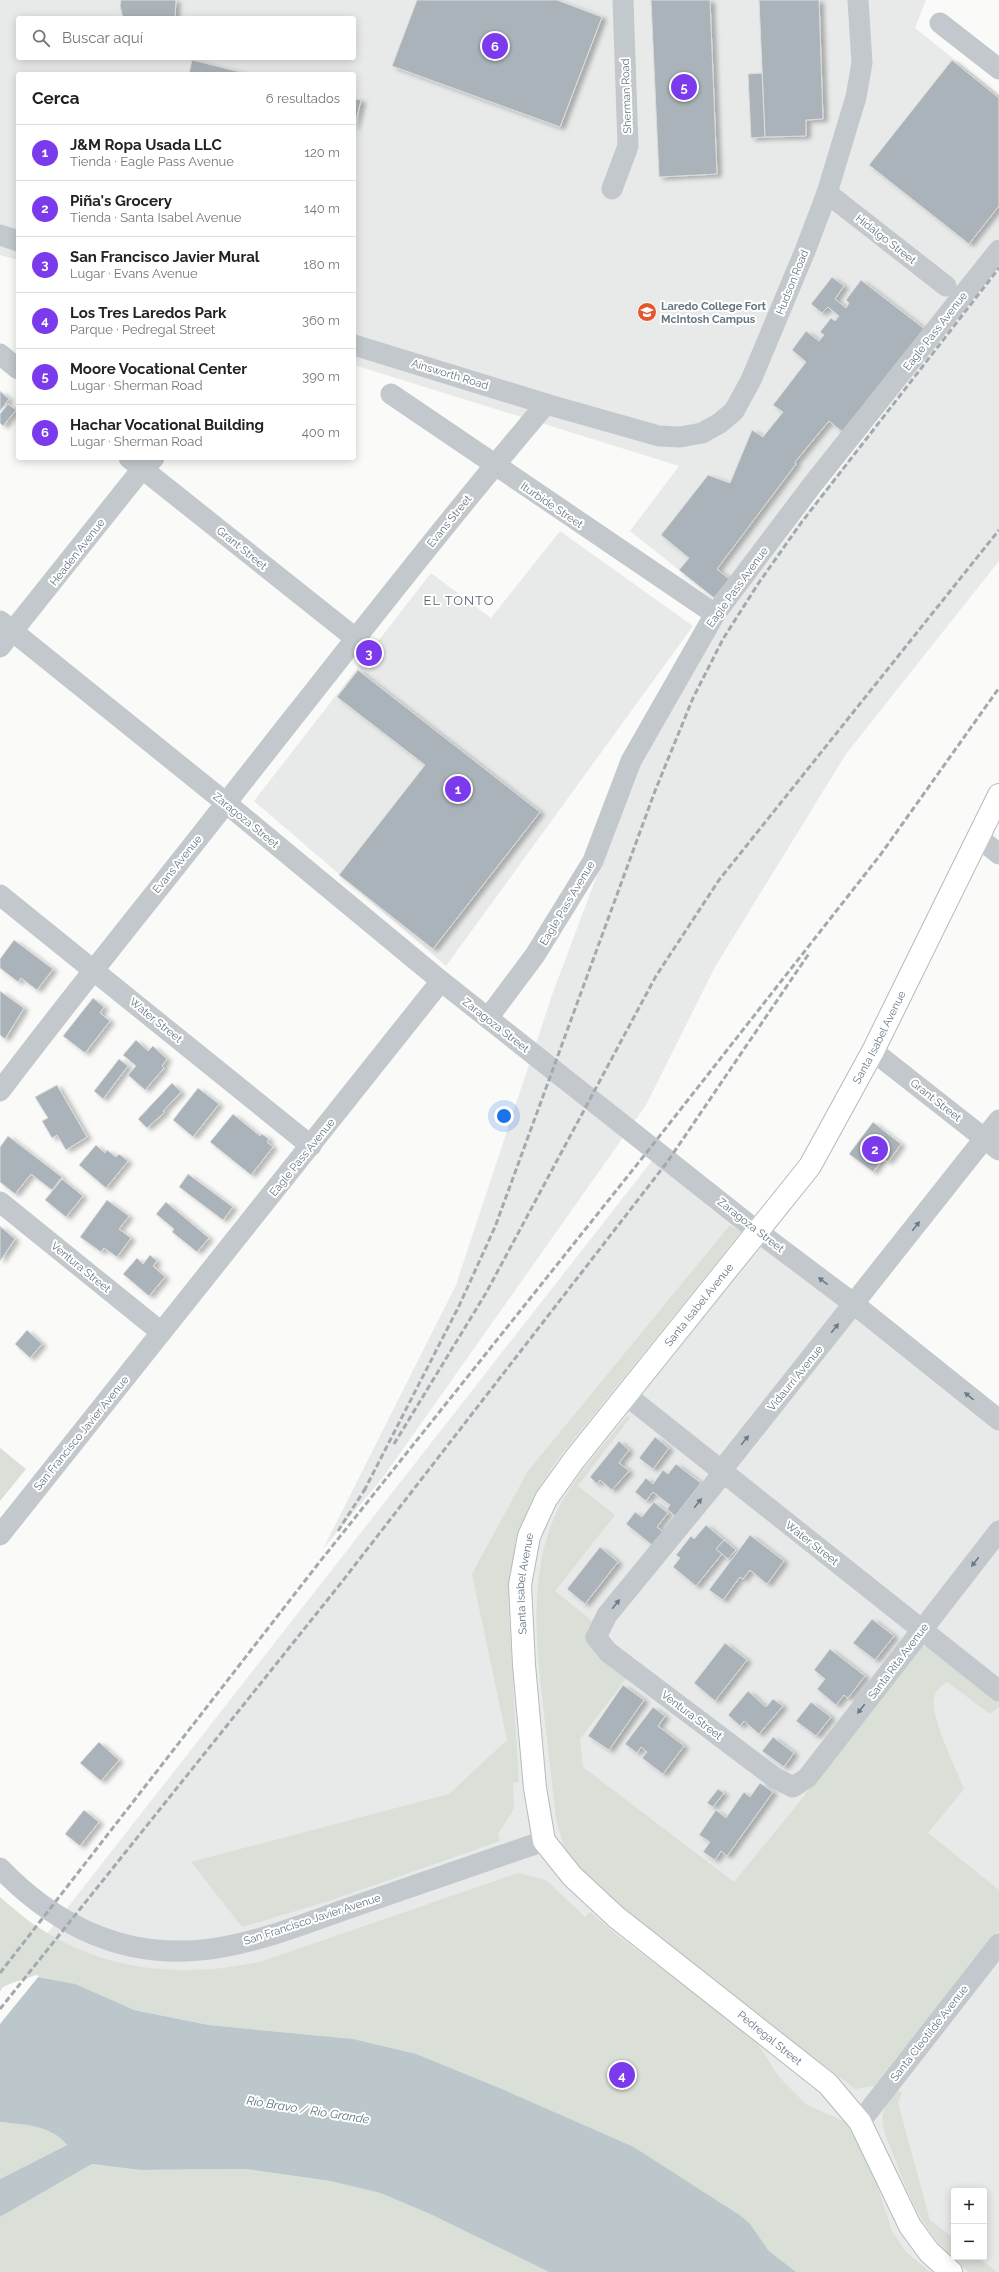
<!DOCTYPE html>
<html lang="es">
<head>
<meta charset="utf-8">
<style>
	body { margin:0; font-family:Raleway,sans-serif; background:#f2f2f2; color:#222 }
	.controls { position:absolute; right:12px; bottom:12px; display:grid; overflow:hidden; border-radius:4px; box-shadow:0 2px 10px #0003 }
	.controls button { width:36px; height:36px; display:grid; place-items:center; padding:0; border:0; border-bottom:1px solid #e0e0e0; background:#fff; color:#222; font:20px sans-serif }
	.you { position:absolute; left:504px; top:1116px; width:14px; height:14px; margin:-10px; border:3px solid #fff; border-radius:50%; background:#1a73e8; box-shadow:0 0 0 6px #1a73e833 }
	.badge { display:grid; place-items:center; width:26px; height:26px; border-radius:50%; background:#7c3aed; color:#fff; font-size:13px; font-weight:700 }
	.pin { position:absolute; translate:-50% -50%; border:2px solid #fff; box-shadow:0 1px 4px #0006 }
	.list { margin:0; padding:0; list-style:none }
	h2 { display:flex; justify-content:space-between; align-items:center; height:52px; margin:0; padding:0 16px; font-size:17px }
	h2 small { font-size:13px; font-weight:400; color:#767676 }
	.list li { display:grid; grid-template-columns:26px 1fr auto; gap:12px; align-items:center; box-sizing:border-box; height:56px; padding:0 16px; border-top:1px solid #e0e0e0 }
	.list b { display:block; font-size:15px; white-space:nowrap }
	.list p { margin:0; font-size:13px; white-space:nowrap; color:#767676 }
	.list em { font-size:13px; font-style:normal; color:#767676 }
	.icon { flex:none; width:22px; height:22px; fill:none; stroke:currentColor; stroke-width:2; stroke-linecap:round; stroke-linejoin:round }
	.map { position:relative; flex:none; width:999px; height:2272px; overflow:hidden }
	.search { position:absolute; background:#fff; box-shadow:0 2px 10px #0003; left:16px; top:16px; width:340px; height:44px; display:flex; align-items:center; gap:10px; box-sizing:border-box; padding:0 14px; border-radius:4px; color:#767676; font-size:15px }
	.panel { position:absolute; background:#fff; box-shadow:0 2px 10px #0003; left:16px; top:72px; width:340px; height:388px; border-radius:4px }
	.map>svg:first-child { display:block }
	.built { fill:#e8e9e9; fill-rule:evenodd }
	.green { fill:#dadfd7 }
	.water { fill:#bbc7cb }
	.pier { fill:#fafaf8 }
	.building { fill:#aab3b9; stroke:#dcdcda; filter:url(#shadow) }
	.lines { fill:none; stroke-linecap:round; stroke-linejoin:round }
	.major-casing { stroke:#b5babe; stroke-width:24 }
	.minor { stroke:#c3c8cc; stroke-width:21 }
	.major { stroke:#fff; stroke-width:22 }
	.rail { stroke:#a2aab0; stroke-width:3; stroke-dasharray:6 3; stroke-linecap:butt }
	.oneway { fill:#6a7a87 }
	.labels { text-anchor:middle; stroke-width:4; stroke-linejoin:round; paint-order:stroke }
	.street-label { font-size:11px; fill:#657683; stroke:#fff }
	.poi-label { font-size:11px; font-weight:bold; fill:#657683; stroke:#fff; text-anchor:start }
	.water-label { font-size:12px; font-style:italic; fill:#60757c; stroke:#fff }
	.quarter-label { font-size:13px; letter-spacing:1px; fill:#57646e; stroke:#fff }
</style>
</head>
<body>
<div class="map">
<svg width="999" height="2272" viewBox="0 0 999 2272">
	<defs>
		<filter id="shadow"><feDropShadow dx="4.5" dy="2.5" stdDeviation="2" flood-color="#0004"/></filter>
	</defs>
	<rect width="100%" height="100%" fill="#fafaf8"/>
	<g class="built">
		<path d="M0 0H926L915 28 999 95V238L714 598 630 531 679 466 354 365V74H18V260L0 255ZM18 18H354V58H18Z"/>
		<path d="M999 266V561L846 754 715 967 646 1105 384 1476 323 1549 456 1285 552 995 638 766 696 654Z"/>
		<path d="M560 531 693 626 446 966 254 801 431 573 491 618Z"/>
		<path d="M658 1153 999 1420V2272H796L716 2200 634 2147 326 2036 266 2030 3 1990ZM954 2191H984V2257H954Z"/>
	</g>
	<g class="green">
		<path d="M730 1225 741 1232 557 1460 533 1497 516 1538 508 1602 519 1782 513 1783 514 1809 498 1834 500 1841 329 1901 242 1927 191 1862 449 1794 507 1740 472 1574 528 1471Z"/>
		<path d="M627 1416 630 1418 578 1486 615 1515 555 1591 592 1621 587 1630V1640L629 1675 580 1739 583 1767 734 1882 797 1805 917 1650 923 1646 929 1647 999 1702V1707L990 1714 947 1682C940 1686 936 1690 934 1698 929 1715 957 1770 964 1789L928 1833 999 1890V1930L874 2086 855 2089 645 1928 613 1903 574 1863 563 1844 556 1818C552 1783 548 1748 544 1713 536 1645 527 1569 560 1505 577 1473 604 1445 627 1416Z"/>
		<path d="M0 1448 26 1469 0 1501Z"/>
		<path d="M518 1873 546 1880 585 1917 590 1912 618 1936 732 2021 758 2044 779 2077 807 2105 844 2121 869 2161 892 2231 906 2252 930 2272H796L768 2250 741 2216 634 2147 502 2089 416 2054 353 2039 209 2025 134 2010 111 2002 0 1990V1897C13 1908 26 1920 41 1929 106 1972 186 1978 260 1962Z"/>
		<path d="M897 2089 902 2093 898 2103 930 2220 954 2238V2257H978L997 2272H969C926 2239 911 2202 893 2154 888 2141 880 2126 883 2113 886 2104 892 2096 897 2089Z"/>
		<path d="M0 2122C27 2125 48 2123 67 2145L0 2179Z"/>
		<path d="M92 2164 140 2170 245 2169 330 2181 380 2193 430 2214 549 2272H0V2217Z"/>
	</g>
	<path class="water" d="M37 1977 75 1984 134 2010 209 2025 353 2039 416 2054 502 2089 634 2147 741 2216 750 2224 768 2250 796 2272H549L430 2214 380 2193 330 2181 245 2169 140 2170 92 2164 0 2217V2179L67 2145C49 2124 26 2125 0 2122V1990Z"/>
	<path class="pier" d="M36 1975 39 1976 0 2024V1991L3 1987 12 1983Z"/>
	<g class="building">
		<path d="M121 0H176L175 17 123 18 120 6Z"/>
		<path d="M417 0H557L602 17 560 127 392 66Z"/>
		<path d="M651 0H710L717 174 659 177Z"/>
		<path d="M759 0H819L823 119 806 120V136L765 137Z"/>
		<path d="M192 60 248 74H189Z"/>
		<path d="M192 60 248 74H189Z"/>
		<path d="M952 60 999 98V206L969 244 869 165Z"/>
		<path d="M762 73 765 137 751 138 748 74Z"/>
		<path d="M354 99 361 100 354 128Z"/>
		<path d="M354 99 361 100 354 128Z"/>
		<path d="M832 277 844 286 835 299 846 308 849 303 846 300 861 280 926 330 844 433 829 421 795 462 796 464 717 569 729 579 714 598 679 570 689 558 661 535 708 475 730 483 752 430 763 437 783 412 773 405 806 362 792 350 806 331 819 341 824 335 820 332 831 318 835 321 839 316 828 307 822 313 811 304Z"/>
		<path d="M0 391 9 399 0 411Z"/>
		<path d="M8 404 16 410 3 426 0 423V414Z"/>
		<path d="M358 670 540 812 433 949 339 875 425 765 337 697Z"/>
		<path d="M14 940 53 969 37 990 21 978 18 982 0 968V959Z"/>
		<path d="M0 991 24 1008 5 1039 0 1035Z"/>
		<path d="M93 998 104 1007 100 1013 110 1021 85 1053 63 1036Z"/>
		<path d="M136 1040 148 1051 153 1046 167 1059 162 1066 164 1068 145 1090 128 1075 136 1066 123 1055Z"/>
		<path d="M119 1059 128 1066 103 1099 94 1091Z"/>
		<path d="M172 1083 181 1092 163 1111 165 1112 147 1128 138 1119Z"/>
		<path d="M57 1085 87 1137 66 1150 57 1135 52 1138 42 1121 48 1118 35 1097Z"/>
		<path d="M198 1088 219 1104 193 1137 173 1120Z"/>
		<path d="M233 1114 260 1136 262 1134 269 1139 267 1142 273 1147 251 1175 210 1142Z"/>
		<path d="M873 1122 901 1144 888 1162 883 1159 873 1172 849 1154Z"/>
		<path d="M8 1136 62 1177 52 1190 31 1174 15 1194 0 1182V1147Z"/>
		<path d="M96 1145 105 1153 107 1150 116 1157 119 1154 128 1161 106 1188 79 1165Z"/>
		<path d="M188 1174 233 1207 223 1220 179 1187Z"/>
		<path d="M62 1179 83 1196 66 1217 45 1200Z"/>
		<path d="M107 1200 129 1216 119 1229 131 1238 117 1257 104 1248 101 1252 80 1237Z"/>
		<path d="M166 1202 209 1238 197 1252 172 1232 174 1229 156 1214Z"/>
		<path d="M0 1226 15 1239 0 1261Z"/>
		<path d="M150 1255 157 1261 153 1266 165 1277 149 1296 123 1274 137 1258 143 1264Z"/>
		<path d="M27 1330 42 1344 30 1358 15 1344Z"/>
		<path d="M655 1437 669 1448 653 1469 639 1458Z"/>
		<path d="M619 1441 629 1450 619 1463 629 1471 612 1490 600 1480 597 1484 590 1477Z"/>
		<path d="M676 1464 701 1483 675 1516 667 1509 670 1505 653 1492 646 1501 635 1492 646 1478 653 1484 663 1470 668 1474Z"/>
		<path d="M654 1502 668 1513 657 1527 663 1532 652 1545 626 1524 635 1512 642 1517Z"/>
		<path d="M706 1525 724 1540 716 1549 722 1554 696 1586 673 1567 680 1558 676 1555 691 1536 694 1539Z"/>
		<path d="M750 1535 784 1561 767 1584 750 1570 743 1579 740 1577 723 1600 709 1590Z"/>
		<path d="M724 1540 736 1550 728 1559 716 1549Z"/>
		<path d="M600 1547 618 1562 585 1604 567 1589Z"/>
		<path d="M872 1619 894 1636 875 1660 853 1643Z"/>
		<path d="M725 1643 747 1660 715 1701 694 1683Z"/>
		<path d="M830 1649 865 1676 848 1698 844 1695 836 1705 817 1689 825 1679 814 1670Z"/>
		<path d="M623 1685 644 1700 609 1750 588 1736Z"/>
		<path d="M748 1691 766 1707 773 1699 783 1706 759 1734 744 1721 740 1726 728 1715Z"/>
		<path d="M811 1702 831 1717 816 1736 796 1721Z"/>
		<path d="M653 1707 665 1716 658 1726 684 1746 663 1774 642 1758 647 1752 641 1747 637 1753 625 1744Z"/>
		<path d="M773 1737 794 1753 784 1767 762 1751Z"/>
		<path d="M99 1742 119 1760 101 1781 80 1763Z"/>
		<path d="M760 1783 773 1792 727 1856 721 1851 715 1860 703 1852 710 1842 699 1835 716 1810 726 1818 744 1792 750 1797Z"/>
		<path d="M718 1789 724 1793 713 1807 707 1803Z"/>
		<path d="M84 1810 99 1822 80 1846 65 1834Z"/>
	</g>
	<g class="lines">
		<defs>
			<g id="major">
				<path id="s1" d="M951 2272 929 2252 910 2226 860 2122 828 2084 616 1917 572 1876 544 1841 535 1788 524 1665 520 1585 529 1536 546 1499 574 1460 810 1166 873 1051 999 795"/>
			</g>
		</defs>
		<use href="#major" class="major-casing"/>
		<g class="minor">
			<path d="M940 23 999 69"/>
			<path d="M612 189 628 146 623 0"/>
			<path d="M827 193 946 286"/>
			<path d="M0 235 18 241"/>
			<path d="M354 345 546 404 659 436 680 437 702 433 720 423 734 411 751 380 805 251 827 193 856 97 862 63 858 0"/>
			<path d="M0 354 18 369"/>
			<path d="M391 394 715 614"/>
			<path d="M129 458 355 638"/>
			<path d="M0 621 226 803 441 981 757 1231 854 1304 999 1420"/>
			<path d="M0 647 142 469 154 458"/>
			<path d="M979 838 999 854"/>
			<path d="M0 895 311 1146"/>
			<path d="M488 1018 535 955 593 861 631 761 715 614 813 484 999 250"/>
			<path d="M873 1051 999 1150"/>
			<path d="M0 1091C74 993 151 899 226 803 332 669 436 534 546 404"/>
			<path d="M999 1120 721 1471 716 1482 607 1615 596 1637 608 1652 775 1778 793 1787 807 1778 999 1531"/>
			<path d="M0 1202 161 1332"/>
			<path d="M626 1395 999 1691"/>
			<path d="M0 1535 441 981"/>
			<path d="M0 1868C61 1931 135 1963 223 1947 268 1939 312 1921 355 1906 418 1884 481 1863 544 1841"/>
			<path d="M860 2122 999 1944"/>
		</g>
		<use href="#major" class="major"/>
		<g class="rail">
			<path d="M394 1444 486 1293 656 976 719 880 999 530"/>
			<path d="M364 1491 459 1306 495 1227 655 791 693 698 723 639 758 584 801 523 999 268"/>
			<path d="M338 1531 367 1486"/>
			<path d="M0 1973 318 1564 651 1147 881 854 999 688"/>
			<path d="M0 2009 341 1583 668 1161 810 952"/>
		</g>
	</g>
	<defs><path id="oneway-solid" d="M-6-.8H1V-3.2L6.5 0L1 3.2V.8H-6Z"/></defs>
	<g class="oneway">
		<use href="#oneway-solid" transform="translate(916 1226) rotate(-52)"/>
		<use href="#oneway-solid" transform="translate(823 1281) rotate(-143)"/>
		<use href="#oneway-solid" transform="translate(835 1328) rotate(-51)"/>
		<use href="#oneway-solid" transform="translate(969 1396) rotate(-141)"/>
		<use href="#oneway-solid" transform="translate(745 1440) rotate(-51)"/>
		<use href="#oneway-solid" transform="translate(698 1503) rotate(-51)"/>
		<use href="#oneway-solid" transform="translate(975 1562) rotate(128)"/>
		<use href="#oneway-solid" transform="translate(616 1604) rotate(-51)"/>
		<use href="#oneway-solid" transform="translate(861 1709) rotate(128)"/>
	</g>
	<defs>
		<symbol id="university-disc" viewBox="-11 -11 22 22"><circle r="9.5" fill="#e4572e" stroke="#fff"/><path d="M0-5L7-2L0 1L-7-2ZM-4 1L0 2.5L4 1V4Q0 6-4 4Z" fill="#fff"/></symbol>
	</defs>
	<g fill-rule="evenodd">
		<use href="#university-disc" x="636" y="301" width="22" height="22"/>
	</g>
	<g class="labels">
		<g class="street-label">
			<text transform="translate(626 96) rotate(-92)" y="4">Sherman Road</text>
			<text transform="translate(886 239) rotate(38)" y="4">Hidalgo Street</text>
			<text transform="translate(792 282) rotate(-68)" y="4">Hudson Road</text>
			<text transform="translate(935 331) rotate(-52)" y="4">Eagle Pass Avenue</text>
			<text transform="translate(450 374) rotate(17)" y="4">Ainsworth Road</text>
			<text transform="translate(552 505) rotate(34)" y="4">Iturbide Street</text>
			<text transform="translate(449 521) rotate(-51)" y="4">Evans Street</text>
			<text transform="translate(242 548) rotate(39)" y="4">Grant Street</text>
			<text transform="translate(77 552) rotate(-52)" y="4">Headen Avenue</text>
			<text transform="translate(737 587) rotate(-54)" y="4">Eagle Pass Avenue</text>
			<text transform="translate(246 820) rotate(39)" y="4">Zaragoza Street</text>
			<text transform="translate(177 864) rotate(-51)" y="4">Evans Avenue</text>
			<text transform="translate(567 903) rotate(-59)" y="4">Eagle Pass Avenue</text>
			<text transform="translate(156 1020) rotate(39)" y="4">Water Street</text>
			<text transform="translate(496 1025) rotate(38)" y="4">Zaragoza Street</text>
			<text dy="4" stroke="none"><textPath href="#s1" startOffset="1521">Santa Isabel Avenue</textPath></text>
			<text transform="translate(936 1100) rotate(38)" y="4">Grant Street</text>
			<text transform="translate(302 1157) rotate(-51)" y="4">Eagle Pass Avenue</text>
			<text transform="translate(751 1225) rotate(38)" y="4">Zaragoza Street</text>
			<text transform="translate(81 1267) rotate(39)" y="4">Ventura Street</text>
			<text dy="4" stroke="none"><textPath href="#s1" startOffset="1197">Santa Isabel Avenue</textPath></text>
			<text transform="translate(795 1378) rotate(-51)" y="4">Vidaurri Avenue</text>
			<text transform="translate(81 1433) rotate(-51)" y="4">San Francisco Javier Avenue</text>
			<text transform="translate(812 1543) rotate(38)" y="4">Water Street</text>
			<text dy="4" stroke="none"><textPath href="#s1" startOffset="861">Santa Isabel Avenue</textPath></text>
			<text transform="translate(898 1661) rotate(-53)" y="4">Santa Rita Avenue</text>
			<text transform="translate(692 1715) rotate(37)" y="4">Ventura Street</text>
			<text transform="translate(312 1919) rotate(-18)" y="4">San Francisco Javier Avenue</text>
			<text transform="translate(929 2033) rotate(-52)" y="4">Santa Cleotilde Avenue</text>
			<text transform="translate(770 2038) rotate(39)" y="4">Pedregal Street</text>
		</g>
		<g class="poi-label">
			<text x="661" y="310">Laredo College Fort<tspan x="661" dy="13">McIntosh Campus</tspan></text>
		</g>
		<g class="water-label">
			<text transform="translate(308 2110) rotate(9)" y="4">Río Bravo / Rio Grande</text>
		</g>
		<g class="quarter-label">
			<text x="459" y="605">EL TONTO</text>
		</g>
	</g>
</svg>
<div class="controls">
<button>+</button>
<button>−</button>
</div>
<div class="you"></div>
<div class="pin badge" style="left:458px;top:789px">1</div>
<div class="pin badge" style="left:875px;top:1149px">2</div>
<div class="pin badge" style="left:369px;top:653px">3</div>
<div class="pin badge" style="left:622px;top:2075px">4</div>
<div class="pin badge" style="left:684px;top:87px">5</div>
<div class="pin badge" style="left:495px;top:46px">6</div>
<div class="search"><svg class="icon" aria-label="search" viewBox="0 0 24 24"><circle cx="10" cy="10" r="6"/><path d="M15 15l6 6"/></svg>Buscar aquí</div>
<section class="panel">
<h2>Cerca<small>6 resultados</small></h2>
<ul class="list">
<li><span class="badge">1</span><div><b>J&amp;M Ropa Usada LLC</b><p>Tienda · Eagle Pass Avenue</p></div><em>120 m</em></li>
<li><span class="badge">2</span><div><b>Piña's Grocery</b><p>Tienda · Santa Isabel Avenue</p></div><em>140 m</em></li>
<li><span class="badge">3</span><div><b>San Francisco Javier Mural</b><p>Lugar · Evans Avenue</p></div><em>180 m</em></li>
<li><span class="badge">4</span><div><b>Los Tres Laredos Park</b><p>Parque · Pedregal Street</p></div><em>360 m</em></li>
<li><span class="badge">5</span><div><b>Moore Vocational Center</b><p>Lugar · Sherman Road</p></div><em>390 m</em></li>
<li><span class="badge">6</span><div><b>Hachar Vocational Building</b><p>Lugar · Sherman Road</p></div><em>400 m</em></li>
</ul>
</section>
</div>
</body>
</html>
